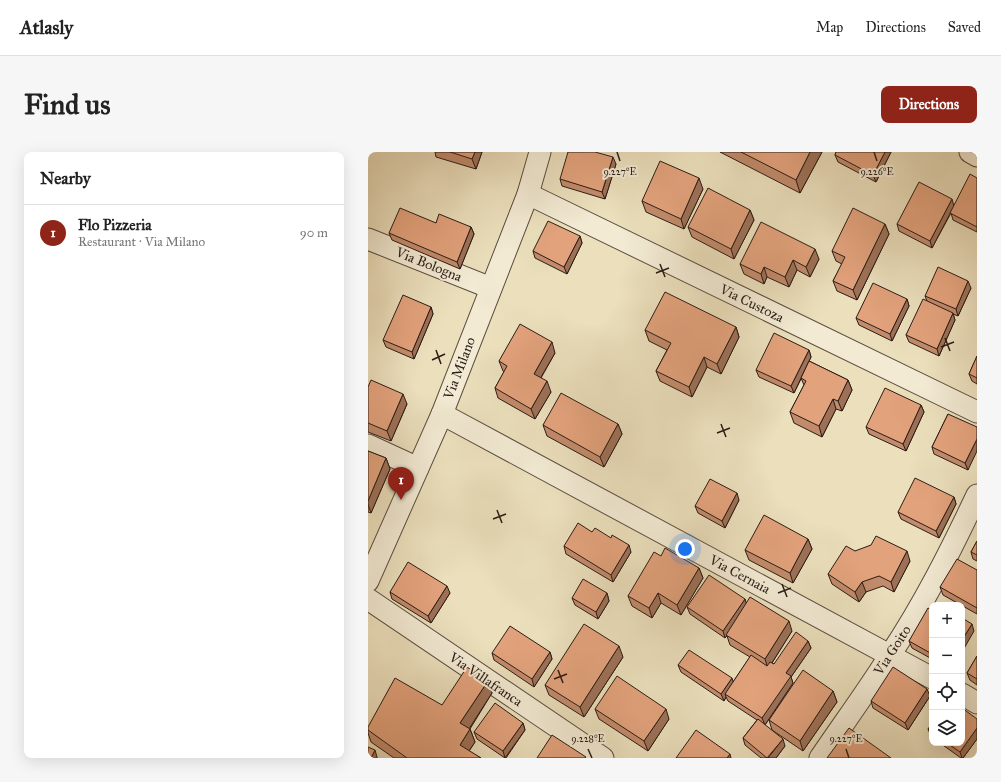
<!DOCTYPE html>
<html lang="en">
<head>
<meta charset="utf-8">
<style>
	body { margin:0; font-family:"IM FELL Great Primer",serif; background:#f6f6f6; color:#222 }
	.controls { position:absolute; right:12px; bottom:12px; display:grid; overflow:hidden; border-radius:8px; box-shadow:0 4px 16px #0002 }
	.controls button { width:36px; height:36px; display:grid; place-items:center; padding:0; border:0; border-bottom:1px solid #e0e0e0; background:#fff; color:#222; font:20px sans-serif }
	.you { position:absolute; left:317px; top:397px; width:14px; height:14px; margin:-10px; border:3px solid #fff; border-radius:50%; background:#1a73e8; box-shadow:0 0 0 6px #1a73e833 }
	.badge { display:grid; place-items:center; width:26px; height:26px; border-radius:50%; background:#8f2418; color:#fff; font-size:13px; font-weight:700 }
	.pin { position:absolute; translate:-50% -33px; filter:drop-shadow(0 1px 2px #0008) }
	.pin::after { content:''; position:absolute; top:21px; width:14px; height:12px; background:inherit; clip-path:polygon(0 0,100% 0,50% 100%) }
	.list { margin:0; padding:0; list-style:none }
	h2 { display:flex; justify-content:space-between; align-items:center; height:52px; margin:0; padding:0 16px; font-size:17px }
	h2 small { font-size:13px; font-weight:400; color:#767676 }
	.list li { display:grid; grid-template-columns:26px 1fr auto; gap:12px; align-items:center; box-sizing:border-box; height:56px; padding:0 16px; border-top:1px solid #e0e0e0 }
	.list b { display:block; font-size:15px; white-space:nowrap }
	.list p { margin:0; font-size:13px; white-space:nowrap; color:#767676 }
	.list em { font-size:13px; font-style:normal; color:#767676 }
	.icon { flex:none; width:22px; height:22px; fill:none; stroke:currentColor; stroke-width:2; stroke-linecap:round; stroke-linejoin:round }
	.map { position:relative; flex:none; width:609px; height:606px; overflow:hidden; border-radius:8px }
	header { display:flex; align-items:center; gap:24px; box-sizing:border-box; height:56px; padding:0 20px; background:#fff; border-bottom:1px solid #e0e0e0 }
	header strong { font-size:19px }
	nav { display:flex; gap:22px; margin-inline-start:auto; font-size:14px }
	.intro { display:flex; align-items:center; justify-content:space-between; box-sizing:border-box; height:96px; padding:0 24px }
	h1 { margin:0; font-size:28px }
	.button { padding:10px 18px; border-radius:8px; background:#8f2418; color:#fff; font-size:14px; font-weight:700 }
	main { display:flex; gap:24px; padding:0 24px }
	aside { flex:1; background:#fff; border-radius:8px; box-shadow:0 4px 16px #0002 }
	.map>svg:first-child { display:block }
	.lines { fill:none; stroke-linecap:round; stroke-linejoin:round }
	.minor-casing { stroke:#5b4d40; stroke-width:23 }
	.minor { stroke:#f2ead3; stroke-width:21 }
	.wall { fill:#c28b6b; stroke:#2b1c17 }
	.shaded-wall { fill:#9e7157; stroke:#2b1c17 }
	.building { fill:#e2a27c; stroke:#2b1c17 }
	.ticks { fill:none; stroke:#2b1c17; stroke-width:1.5 }
	.labels { text-anchor:middle; stroke-width:4; stroke-linejoin:round; paint-order:stroke }
	.street-label { font-size:14px; fill:#2b1c17; stroke:#f2ead3 }
	.ticks-label { font-size:10px; text-anchor:middle; fill:#2b1c17; stroke:#f2ead3; stroke-width:4; stroke-linejoin:round; paint-order:stroke }
</style>
</head>
<body>
<header>
<strong>Atlasly</strong>
<nav><a>Map</a><a>Directions</a><a>Saved</a></nav>
</header>
<div class="intro"><h1>Find us</h1><a class="button">Directions</a></div>
<main>
<aside>
<h2>Nearby<small></small></h2>
<ul class="list">
<li><span class="badge">1</span><div><b>Flo Pizzeria</b><p>Restaurant · Via Milano</p></div><em>90 m</em></li>
</ul>
</aside>
<div class="map">
<svg width="609" height="606" viewBox="0 0 609 606">
	<rect width="100%" height="100%" fill="#ebdfbc"/>
	<filter id="stains"><feTurbulence type="fractalNoise" baseFrequency=".005" numOctaves="4"/><feColorMatrix values="0 0 0 0 .2 0 0 0 0 .09 0 0 0 0 .02 0 0 0 .5 -.17"/></filter>
	<radialGradient id="worn" r=".72"><stop offset=".6" stop-color="#630" stop-opacity="0"/><stop offset="1" stop-color="#630" stop-opacity=".3"/></radialGradient>
	<g class="lines">
		<defs>
			<g id="minor">
				<path d="M602 0 609 4"/>
				<path d="M160 42 609 260"/>
				<path d="M0 87 123 136"/>
				<path d="M74 262 564 526"/>
				<path d="M0 293 50 316"/>
				<path d="M0 429 74 262 160 42 172 0"/>
				<path d="M0 447 235 606"/>
				<path d="M594 542 609 551"/>
				<path d="M452 606C475 572 500 538 522 503 556 452 583 398 609 343"/>
			</g>
		</defs>
		<use href="#minor" class="minor-casing"/>
		<use href="#minor" class="minor"/>
	</g>
	<g class="wall">
		<path d="M67 0H114L108 17 68 5Z"/>
		<path d="M352 0H454L432 41Z"/>
		<path d="M468 0H523L508 30 470 10 467 3Z"/>
		<path d="M248 12 237 47 194 34 192 27Z"/>
		<path d="M609 26V80L585 68 583 61 564 96 531 79 529 72 586 54Z"/>
		<path d="M335 37 316 77 278 60 274 49Z"/>
		<path d="M382 58 386 68 366 107 324 85 320 75Z"/>
		<path d="M68 71 103 75 106 82 92 117 24 88 21 81Z"/>
		<path d="M517 72 521 82 489 148 469 139 465 129 474 112 468 109 464 99Z"/>
		<path d="M212 84 214 91 199 122 167 106 165 99Z"/>
		<path d="M451 107 442 125 429 118 421 135 399 125 396 132 376 122 372 112Z"/>
		<path d="M603 136 590 164 585 162 587 168 571 204 541 190 538 183 559 149 557 144Z"/>
		<path d="M539 147 541 154 524 189 491 173 488 166Z"/>
		<path d="M63 155 65 162 46 207 18 195 15 188Z"/>
		<path d="M368 175 371 185 353 222 339 215 324 245 292 229 288 219 299 198 281 189 277 178Z"/>
		<path d="M441 198 443 205 441 209 480 228 484 238 474 259 468 257 454 285 426 271 422 260 436 233 433 226 434 225 426 241 391 225 388 218Z"/>
		<path d="M187 201 173 226 183 240 167 267 130 246 127 236 136 220 135 219 131 209Z"/>
		<path d="M609 204V232L604 229 601 222Z"/>
		<path d="M0 235 39 252 23 289 0 280Z"/>
		<path d="M553 253 556 260 538 299 501 282 498 275Z"/>
		<path d="M580 262 600 318 566 302 564 295Z"/>
		<path d="M250 272 254 282 236 315 179 284 175 273Z"/>
		<path d="M0 299 18 306 22 317 3 361 0 360Z"/>
		<path d="M586 345 588 352 571 386 533 367 530 360Z"/>
		<path d="M371 348 357 376 330 361 327 354Z"/>
		<path d="M224 380 263 400 245 430 198 402 196 394Z"/>
		<path d="M440 387 444 397 425 431 381 408 377 398Z"/>
		<path d="M609 389V409L605 407 603 400Z"/>
		<path d="M487 399 542 409 526 440 515 434 498 440 491 450 464 432 460 422Z"/>
		<path d="M293 404 331 416 335 426 313 463 293 451 284 466 264 454 260 444Z"/>
		<path d="M609 418V462L575 443 572 435Z"/>
		<path d="M22 440 82 441 63 471 24 447Z"/>
		<path d="M239 441 241 449 230 467 207 453 204 446Z"/>
		<path d="M377 447 378 451 424 479 404 511 406 512 440 489 443 496 423 525 425 531 397 573 417 594 408 606H393L377 593 375 586 389 568 360 549 358 545 356 549 313 520 310 513 365 530 382 505 362 493 359 484 357 486 322 462 319 455Z"/>
		<path d="M564 458V507L544 496 541 489Z"/>
		<path d="M182 500 184 507 166 535 126 508 124 501Z"/>
		<path d="M609 504V533L602 528 599 521Z"/>
		<path d="M255 505 216 565 181 543 177 533Z"/>
		<path d="M120 529 124 541 102 577 107 590 101 599 113 606H26L3 590 0 581V575L74 553Z"/>
		<path d="M465 539 469 550 435 599 404 578 401 568Z"/>
		<path d="M562 544 540 578 505 556 503 549Z"/>
		<path d="M227 557 301 567 280 599 231 567Z"/>
		<path d="M155 571 157 578 138 606H137L109 587 106 580Z"/>
		<path d="M564 572V585L563 584 560 577Z"/>
		<path d="M609 587 595 606H593L572 591H594Z"/>
	</g>
	<g class="shaded-wall">
		<path d="M107 0H114L108 17 104 7Z"/>
		<path d="M442 0H454L432 41 428 28Z"/>
		<path d="M517 0H523L508 30 505 23Z"/>
		<path d="M245 5 248 12 237 47 234 40Z"/>
		<path d="M331 26 335 37 316 77 313 67Z"/>
		<path d="M584 47 586 54 564 96 562 89Z"/>
		<path d="M382 58 386 68 366 107 363 97Z"/>
		<path d="M517 72 521 82 489 148 485 138Z"/>
		<path d="M103 75 106 82 92 117 89 110Z"/>
		<path d="M212 84 214 91 199 122 196 115Z"/>
		<path d="M447 97 451 107 442 125 438 115Z"/>
		<path d="M425 108 429 118 421 135 417 125Z"/>
		<path d="M396 115 399 125 396 132 393 122Z"/>
		<path d="M600 129 603 136 590 164 588 157Z"/>
		<path d="M539 147 541 154 524 189 522 182Z"/>
		<path d="M63 155 65 162 46 207 44 200Z"/>
		<path d="M585 161 587 168 571 204 569 197Z"/>
		<path d="M368 175 371 185 353 222 349 212Z"/>
		<path d="M184 190 187 201 169 232 166 222Z"/>
		<path d="M441 198 443 205 426 241 423 234Z"/>
		<path d="M336 205 339 215 324 245 321 235Z"/>
		<path d="M480 228 484 238 474 259 470 249Z"/>
		<path d="M179 229 183 240 167 267 163 257Z"/>
		<path d="M35 242 39 252 23 289 19 279Z"/>
		<path d="M465 247 468 257 454 285 451 274Z"/>
		<path d="M553 253 556 260 538 299 535 292Z"/>
		<path d="M250 272 254 282 236 315 232 305Z"/>
		<path d="M609 287V299L600 318 597 311Z"/>
		<path d="M18 306 22 317 3 361 0 352V349Z"/>
		<path d="M369 341 371 348 357 376 354 369Z"/>
		<path d="M586 345 588 352 571 386 568 379Z"/>
		<path d="M440 387 444 397 425 431 422 421Z"/>
		<path d="M261 393 263 400 245 430 243 423Z"/>
		<path d="M539 399 542 409 526 440 523 430Z"/>
		<path d="M331 416 335 426 313 463 309 453Z"/>
		<path d="M494 430 498 440 491 450 487 440Z"/>
		<path d="M79 434 82 441 63 471 60 464Z"/>
		<path d="M239 441 241 449 230 467 228 460Z"/>
		<path d="M290 441 293 451 284 466 281 456Z"/>
		<path d="M377 447 379 454 357 486 355 479Z"/>
		<path d="M421 469 424 479 400 517 397 507Z"/>
		<path d="M604 472 606 479 594 500V488Z"/>
		<path d="M440 489 443 496 423 525 425 531 397 573 394 566 418 521Z"/>
		<path d="M251 494 255 505 216 565 212 555Z"/>
		<path d="M182 500 184 507 166 535 164 527Z"/>
		<path d="M364 526 366 533 357 542 358 545 356 549 353 542Z"/>
		<path d="M120 529 124 541 97 583 92 571Z"/>
		<path d="M559 537 562 544 540 578 537 571Z"/>
		<path d="M465 539 469 550 435 599 432 589Z"/>
		<path d="M298 557 301 567 280 599 276 589Z"/>
		<path d="M155 571 157 578 137 606 135 599Z"/>
		<path d="M609 576V587L595 606H594L592 600Z"/>
		<path d="M102 577 107 590 97 605 92 593Z"/>
		<path d="M415 587 417 594 408 606H400Z"/>
		<path d="M7 598 9 605V606H3Z"/>
		<path d="M362 602 363 606H359Z"/>
	</g>
	<g class="building">
		<path d="M82 0H107L104 7Z"/>
		<path d="M200 0H227L245 5 234 40 192 27Z"/>
		<path d="M373 0H442L428 28Z"/>
		<path d="M468 0H517L505 23 467 3Z"/>
		<path d="M292 9 331 26 313 67 274 49Z"/>
		<path d="M602 22 609 26V75L582 61Z"/>
		<path d="M551 30 584 47 562 89 529 72Z"/>
		<path d="M340 36 382 58 363 97 320 75Z"/>
		<path d="M32 56 68 71 71 62 103 75 89 110 21 81Z"/>
		<path d="M485 56 517 72 485 138 465 129 477 105 464 99Z"/>
		<path d="M180 69 212 84 196 115 165 99Z"/>
		<path d="M393 70 447 97 438 115 425 108 417 125 396 115 393 122 372 112Z"/>
		<path d="M570 115 600 129 588 157 557 144Z"/>
		<path d="M505 131 539 147 522 182 488 166Z"/>
		<path d="M297 140 368 175 349 212 336 205 321 235 288 219 303 191 277 178Z"/>
		<path d="M35 143 63 155 44 200 15 188Z"/>
		<path d="M555 147 585 161 569 197 538 183Z"/>
		<path d="M152 172 184 190 166 222 179 229 163 257 127 236 139 214 131 209Z"/>
		<path d="M406 181 441 198 423 234 388 218Z"/>
		<path d="M609 204V226L601 222Z"/>
		<path d="M441 209 480 228 470 249 465 247 451 274 422 260 438 229 433 226Z"/>
		<path d="M3 228 35 242 19 279 0 271V235Z"/>
		<path d="M517 236 553 253 535 292 498 275Z"/>
		<path d="M193 241 250 272 232 305 175 273Z"/>
		<path d="M580 262 609 275V287L597 311 564 295Z"/>
		<path d="M0 299 18 306 0 349Z"/>
		<path d="M547 326 586 345 568 379 530 360Z"/>
		<path d="M342 327 369 341 354 369 327 354Z"/>
		<path d="M396 363 440 387 422 421 377 398Z"/>
		<path d="M210 371 224 380 227 376 243 386 244 383 261 393 243 423 196 394Z"/>
		<path d="M508 384 539 399 523 430 511 424 494 430 487 440 460 422 478 394 487 399 503 393Z"/>
		<path d="M609 389V403L603 400Z"/>
		<path d="M297 396 331 416 309 453 290 441 281 456 260 444 286 400 293 404Z"/>
		<path d="M589 407 609 418V456L572 435Z"/>
		<path d="M40 410 79 434 60 464 22 440Z"/>
		<path d="M341 423 377 447 355 479 319 455Z"/>
		<path d="M215 427 239 441 228 460 204 446Z"/>
		<path d="M382 445 421 469 397 507 358 483Z"/>
		<path d="M560 456 564 458V502L541 489Z"/>
		<path d="M594 466 604 472 594 488Z"/>
		<path d="M216 472 251 494 212 555 177 533Z"/>
		<path d="M142 474 182 500 164 527 124 501Z"/>
		<path d="M428 480 440 489 418 521 423 524 394 566 357 542 383 503 399 514 402 510 406 512Z"/>
		<path d="M321 498 364 526 353 542 310 513Z"/>
		<path d="M609 504V527L599 521Z"/>
		<path d="M99 515 120 529 92 571 102 577 92 593 113 606H39L0 578V575L27 526 74 553Z"/>
		<path d="M525 515 559 537 537 571 503 549Z"/>
		<path d="M435 518 465 539 432 589 401 568Z"/>
		<path d="M249 524 298 557 276 589 227 557Z"/>
		<path d="M127 551 155 571 135 599 106 580Z"/>
		<path d="M594 556 609 567V576L592 600 579 591H594Z"/>
		<path d="M390 567 415 587 399 606 375 586Z"/>
		<path d="M564 572V580L560 577Z"/>
		<path d="M481 576 523 606H459Z"/>
		<path d="M328 578 362 602 359 606H308Z"/>
		<path d="M184 583 218 605 217 606H169Z"/>
		<path d="M0 595 7 598 3 606H0Z"/>
	</g>
	<path class="ticks" d="M249 0 252 9M506 0 509 9M292 112 297 125M288 121 301 116M577 186 582 199M573 195 586 190M68 198 73 212M64 208 77 202M353 272 358 285M349 281 362 276M129 358 134 371M125 367 138 362M414 432 419 445M410 441 423 436M190 518 195 531M186 527 199 522M220 597 224 606M478 597 481 606"/>
	<g class="labels">
		<g class="street-label">
			<text transform="translate(61 112) rotate(22)" y="5">Via Bologna</text>
			<text transform="translate(384 151) rotate(26)" y="5">Via Custoza</text>
			<text transform="translate(91 216) rotate(-69)" y="5">Via Milano</text>
			<text transform="translate(372 422) rotate(28)" y="5">Via Cernaia</text>
			<text transform="translate(524 498) rotate(-57)" y="5">Via Goito</text>
			<text transform="translate(118 527) rotate(34)" y="5">Via Villafranca</text>
		</g>
	</g>
	<g class="ticks-label">
		<text x="252" y="23">9.227°E</text>
		<text x="509" y="23">9.226°E</text>
		<text x="220" y="590">9.228°E</text>
		<text x="478" y="590">9.227°E</text>
	</g>
	<rect width="100%" height="100%" filter="url(#stains)"/>
	<rect width="100%" height="100%" fill="url(#worn)"/>
</svg>
<div class="controls">
<button>+</button>
<button>−</button>
<button><svg class="icon" aria-label="locate" viewBox="0 0 24 24"><circle cx="12" cy="12" r="6"/><path d="M12 2v4M12 18v4M2 12h4M18 12h4"/></svg></button>
<button><svg class="icon" aria-label="layers" viewBox="0 0 24 24"><path d="M12 4l9 5-9 5-9-5zM3 14l9 5 9-5"/></svg></button>
</div>
<div class="you"></div>
<div class="pin badge" style="left:33px;top:348px">1</div>
</div>
</main>
</body>
</html>
